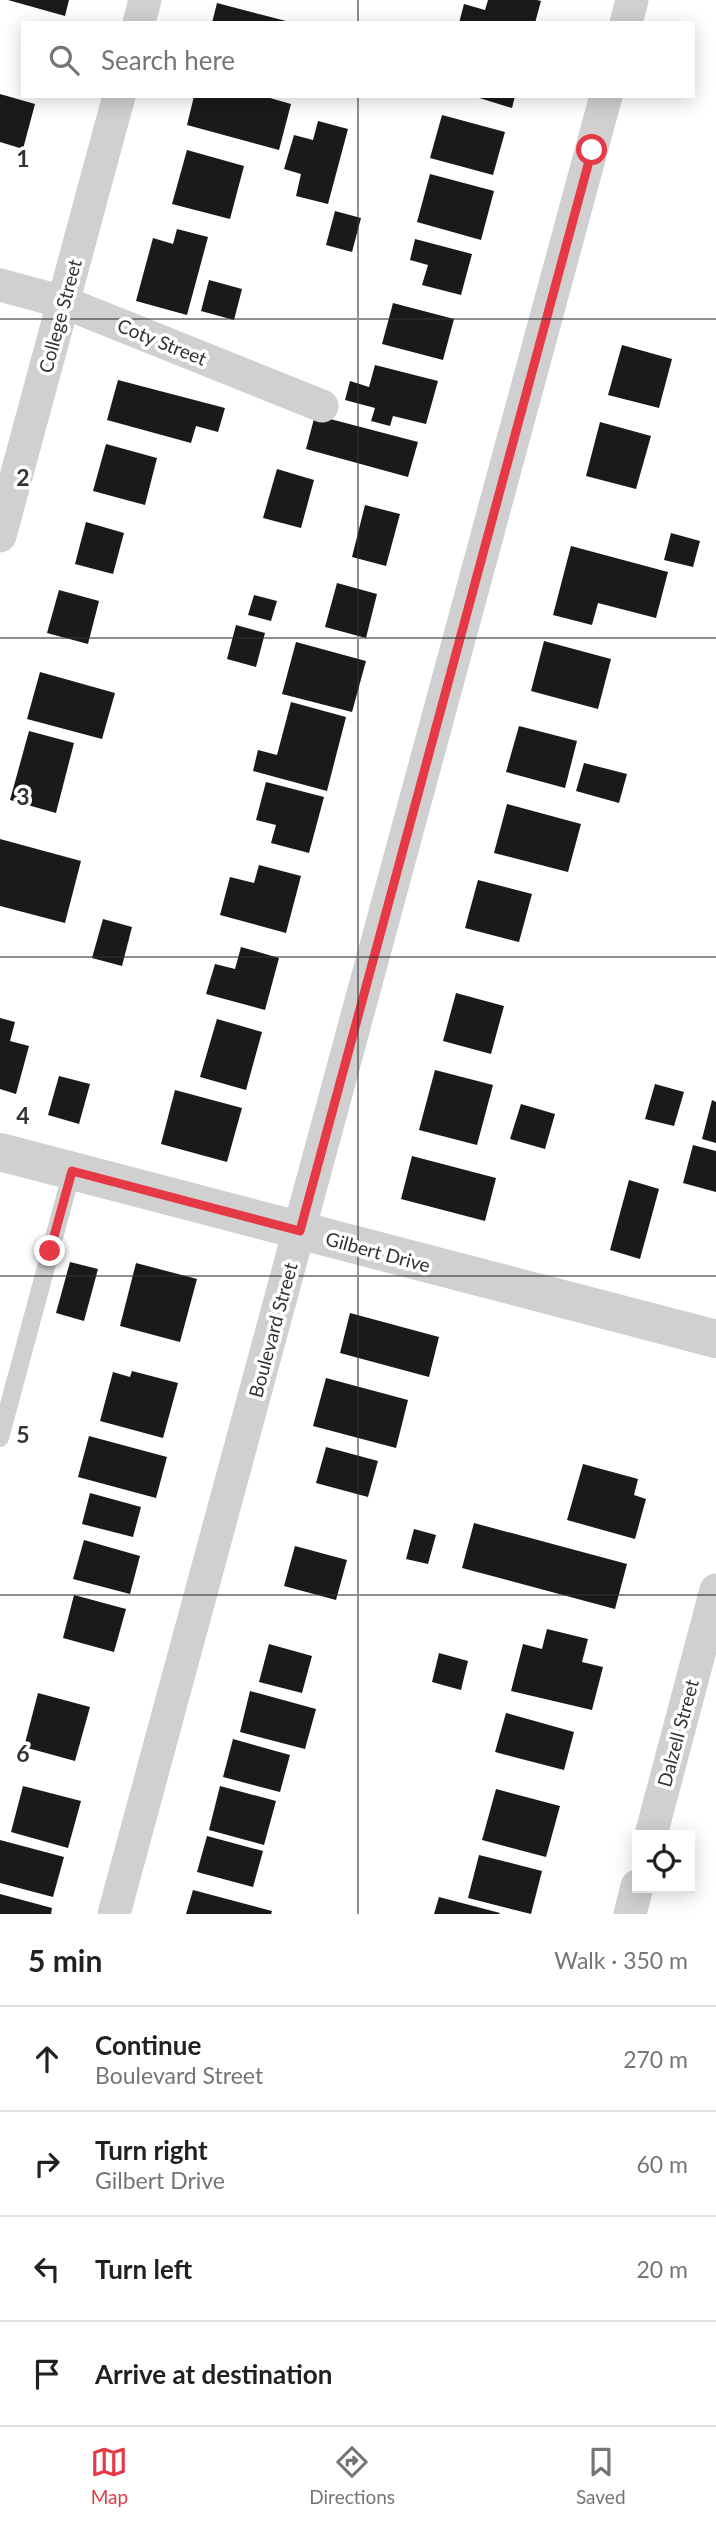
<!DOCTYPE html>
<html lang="en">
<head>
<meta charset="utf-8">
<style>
	body { margin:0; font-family:Lato,sans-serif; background:#f2f2f2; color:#202124 }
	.controls { position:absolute; right:21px; bottom:21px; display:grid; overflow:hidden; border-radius:0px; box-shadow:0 4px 18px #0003 }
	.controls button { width:63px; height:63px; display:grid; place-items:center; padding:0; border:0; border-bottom:2px solid #e0e0e0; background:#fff; color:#202124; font:35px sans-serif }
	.stop { position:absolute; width:21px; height:21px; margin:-16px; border:5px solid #e63946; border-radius:50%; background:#fff }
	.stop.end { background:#e63946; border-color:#fff; box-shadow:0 2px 7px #0008 }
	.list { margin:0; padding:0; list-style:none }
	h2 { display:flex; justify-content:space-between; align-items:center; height:91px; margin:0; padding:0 28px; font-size:30px }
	h2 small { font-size:23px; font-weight:400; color:#757577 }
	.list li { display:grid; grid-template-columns:46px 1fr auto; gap:21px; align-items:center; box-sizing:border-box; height:105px; padding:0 28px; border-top:2px solid #e0e0e0 }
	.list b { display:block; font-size:26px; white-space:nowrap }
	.list p { margin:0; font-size:23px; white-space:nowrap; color:#757577 }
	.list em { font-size:23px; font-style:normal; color:#757577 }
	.icon { flex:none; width:38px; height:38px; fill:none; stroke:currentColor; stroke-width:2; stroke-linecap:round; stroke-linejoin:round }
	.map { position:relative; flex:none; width:716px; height:1914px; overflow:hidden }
	.search { position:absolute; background:#fff; box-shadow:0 4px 18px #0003; left:21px; right:21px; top:21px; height:77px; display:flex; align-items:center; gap:18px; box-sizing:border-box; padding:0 24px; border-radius:0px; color:#757577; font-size:26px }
	.sheet { height:511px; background:#fff }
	nav { display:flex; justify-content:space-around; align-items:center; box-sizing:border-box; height:98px; border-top:2px solid #e0e0e0; background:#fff; font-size:19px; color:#757577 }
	nav a { display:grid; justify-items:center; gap:4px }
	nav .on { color:#e63946 }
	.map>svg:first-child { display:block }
	.building { fill:#1a1a1a }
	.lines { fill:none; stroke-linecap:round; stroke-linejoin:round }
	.service { stroke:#d0d0d0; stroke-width:18 }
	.minor { stroke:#d0d0d0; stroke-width:33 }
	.tertiary { stroke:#d0d0d0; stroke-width:38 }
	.route { stroke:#e63946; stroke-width:9 }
	.grid { fill:none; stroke:#333; stroke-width:2; stroke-opacity:0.55 }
	.labels { text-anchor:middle; stroke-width:7; stroke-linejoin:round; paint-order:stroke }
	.street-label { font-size:19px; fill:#333; stroke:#fff }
	.grid-label { font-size:23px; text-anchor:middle; font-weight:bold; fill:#333; stroke:#fff; stroke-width:7; stroke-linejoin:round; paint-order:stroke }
</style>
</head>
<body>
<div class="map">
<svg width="716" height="1914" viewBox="0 0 716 1914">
	<rect width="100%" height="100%" fill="#fff"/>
	<g class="building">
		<path d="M8 0H69L65 16Z"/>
		<path d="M488 0H537L541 1 535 23H459L464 4 485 10Z"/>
		<path d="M217 3 290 22V23H212Z"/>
		<path d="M0 94 35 104 23 149 0 142Z"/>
		<path d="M194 96H263L291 104 279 150 187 125Z"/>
		<path d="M473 96H515L512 108Z"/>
		<path d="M442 115 505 132 493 175 430 158Z"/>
		<path d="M318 121 348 129 328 204 296 196 301 174 284 169 294 135 313 140Z"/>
		<path d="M187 150 244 166 230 219 172 204Z"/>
		<path d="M430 174 494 191 481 240 417 222Z"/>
		<path d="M335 211 361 218 352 252 326 245Z"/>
		<path d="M177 229 208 237 187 315 136 301 153 238 173 244Z"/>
		<path d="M415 239 472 254 461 295 422 285 428 265 410 260Z"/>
		<path d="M209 280 242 289 234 320 201 311Z"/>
		<path d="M393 303 454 319 443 360 382 344Z"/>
		<path d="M622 345 672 359 659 408 608 395Z"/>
		<path d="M375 365 438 381 426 424 393 416 390 426 371 421 375 408 345 400 350 381 369 387Z"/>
		<path d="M118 380 225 408 218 432 196 426 191 443 107 420Z"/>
		<path d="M315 415 418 442 408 477 306 449Z"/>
		<path d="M600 422 651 436 636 489 586 476Z"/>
		<path d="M106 444 157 458 145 505 93 491Z"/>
		<path d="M277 469 314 480 301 528 263 518Z"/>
		<path d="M365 505 400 514 386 566 352 557Z"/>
		<path d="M86 522 124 533 113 574 75 564Z"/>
		<path d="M671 533 700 541 693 567 664 560Z"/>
		<path d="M571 546 668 572 656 618 598 603 592 625 553 615Z"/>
		<path d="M337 583 377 594 366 638 325 627Z"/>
		<path d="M59 590 99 601 88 644 47 633Z"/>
		<path d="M254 595 277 601 271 621 248 615Z"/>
		<path d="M236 625 265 633 256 667 227 659Z"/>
		<path d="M544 641 611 659 598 709 531 691Z"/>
		<path d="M296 642 366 661 352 712 282 694Z"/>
		<path d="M40 672 115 693 102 739 27 719Z"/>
		<path d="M291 702 346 717 327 791 253 771 258 750 277 755Z"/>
		<path d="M519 726 577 741 565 788 506 772Z"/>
		<path d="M29 731 74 743 56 813 10 800Z"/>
		<path d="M584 763 627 774 619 803 576 791Z"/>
		<path d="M266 782 324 797 309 853 271 843 276 825 256 820Z"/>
		<path d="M507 804 581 824 568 872 494 853Z"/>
		<path d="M0 839 81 861 65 923 0 906Z"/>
		<path d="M259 865 301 876 286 933 220 915 230 877 254 883Z"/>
		<path d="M478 880 532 894 519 942 465 928Z"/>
		<path d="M103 919 132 927 122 966 92 958Z"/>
		<path d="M241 947 279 958 265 1010 206 994 215 964 235 969Z"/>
		<path d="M456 993 504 1006 491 1054 443 1041Z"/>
		<path d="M0 1018 15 1022 10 1041 29 1046 16 1094 0 1089Z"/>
		<path d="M217 1019 262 1032 246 1090 200 1077Z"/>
		<path d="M435 1070 493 1085 477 1145 419 1130Z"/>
		<path d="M59 1076 90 1084 79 1124 48 1115Z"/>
		<path d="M655 1084 684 1092 674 1126 645 1119Z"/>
		<path d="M175 1090 242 1108 227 1162 161 1144Z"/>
		<path d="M712 1100 716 1102V1143L702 1139Z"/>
		<path d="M521 1104 555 1114 545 1149 510 1139Z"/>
		<path d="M693 1145 716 1151V1192L683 1183Z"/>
		<path d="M412 1156 496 1178 485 1221 401 1199Z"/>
		<path d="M629 1180 659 1189 640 1259 610 1250Z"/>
		<path d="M70 1262 98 1269 84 1321 56 1313Z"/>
		<path d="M136 1263 197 1279 180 1342 120 1326Z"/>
		<path d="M350 1313 439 1337 429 1377 340 1353Z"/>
		<path d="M132 1371 178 1383 163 1438 100 1421 113 1372 130 1377Z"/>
		<path d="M326 1378 408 1400 396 1448 313 1426Z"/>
		<path d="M89 1436 167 1457 156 1498 78 1477Z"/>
		<path d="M326 1447 378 1461 368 1497 316 1483Z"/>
		<path d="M583 1464 638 1479 634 1495 646 1499 635 1539 567 1520Z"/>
		<path d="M90 1493 141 1507 133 1537 82 1524Z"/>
		<path d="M474 1523 627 1564 615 1609 462 1568Z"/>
		<path d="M414 1529 436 1535 428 1564 406 1559Z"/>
		<path d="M84 1540 140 1556 130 1594 73 1579Z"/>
		<path d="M295 1546 347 1560 336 1600 284 1586Z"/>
		<path d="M74 1595 126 1609 114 1652 63 1638Z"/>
		<path d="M547 1629 588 1639 582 1662 603 1667 592 1710 511 1691 523 1644 542 1649Z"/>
		<path d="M269 1644 312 1656 302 1693 259 1682Z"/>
		<path d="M439 1653 468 1661 461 1690 432 1682Z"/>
		<path d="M250 1691 316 1709 305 1749 240 1732Z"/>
		<path d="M38 1693 90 1707 75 1761 24 1747Z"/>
		<path d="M506 1713 574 1732 564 1770 495 1752Z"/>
		<path d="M233 1739 290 1755 280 1792 223 1777Z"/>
		<path d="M23 1786 81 1801 68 1848 11 1832Z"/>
		<path d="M220 1786 276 1801 264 1845 209 1830Z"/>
		<path d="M496 1789 560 1806 546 1857 482 1840Z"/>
		<path d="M207 1836 263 1851 253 1887 197 1872Z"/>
		<path d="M0 1840 64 1857 53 1897 0 1883Z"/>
		<path d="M479 1855 542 1871 531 1914 468 1898Z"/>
		<path d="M193 1890 272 1911 271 1914H186Z"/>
		<path d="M0 1894 52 1908 51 1914H0Z"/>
		<path d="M439 1897 500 1913 499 1914H434Z"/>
	</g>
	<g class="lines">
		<path class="service" d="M0 1438 72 1171"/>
		<g class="minor">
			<path d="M139 23 145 0"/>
			<path d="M626 23 632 0"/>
			<path d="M0 285 63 302 322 406"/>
			<path d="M0 536 119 96"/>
			<path d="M651 1835 716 1590"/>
			<path d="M114 1914 606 96"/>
			<path d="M630 1914 637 1886"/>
		</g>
		<path class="tertiary" d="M0 1152 716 1339"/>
	</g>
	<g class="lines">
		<path class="route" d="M50 1251 72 1171 300 1231 592 150"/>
	</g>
	<path class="grid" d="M358 0V23M358 96V1914M0 319H716M0 638H716M0 957H716M0 1276H716M0 1595H716"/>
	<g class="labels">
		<g class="street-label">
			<text transform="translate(60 316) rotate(-75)" y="7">College Street</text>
			<text transform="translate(162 342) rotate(22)" y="7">Coty Street</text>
			<text transform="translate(378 1252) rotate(15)" y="7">Gilbert Drive</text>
			<text transform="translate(273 1330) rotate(-75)" y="7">Boulevard Street</text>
			<text transform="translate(678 1733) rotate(-75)" y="7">Dalzell Street</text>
		</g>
	</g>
	<g class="grid-label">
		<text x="23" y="167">1</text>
		<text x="23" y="486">2</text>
		<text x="23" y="805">3</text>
		<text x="23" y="1124">4</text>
		<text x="23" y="1443">5</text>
		<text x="23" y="1762">6</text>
	</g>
</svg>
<div class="controls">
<button><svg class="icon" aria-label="locate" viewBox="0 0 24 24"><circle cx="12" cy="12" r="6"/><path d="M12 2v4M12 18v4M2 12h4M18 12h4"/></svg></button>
</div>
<div class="stop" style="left:592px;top:150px"></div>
<div class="stop end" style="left:50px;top:1251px"></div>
<div class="search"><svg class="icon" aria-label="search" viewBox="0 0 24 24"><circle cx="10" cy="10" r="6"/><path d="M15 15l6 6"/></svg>Search here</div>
</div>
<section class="sheet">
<h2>5 min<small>Walk · 350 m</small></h2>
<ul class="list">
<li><svg class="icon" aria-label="ahead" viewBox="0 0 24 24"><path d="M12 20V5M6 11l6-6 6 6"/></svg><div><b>Continue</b><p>Boulevard Street</p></div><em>270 m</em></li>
<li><svg class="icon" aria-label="right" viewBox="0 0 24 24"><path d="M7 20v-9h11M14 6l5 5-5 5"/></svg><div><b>Turn right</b><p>Gilbert Drive</p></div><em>60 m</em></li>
<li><svg class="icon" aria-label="left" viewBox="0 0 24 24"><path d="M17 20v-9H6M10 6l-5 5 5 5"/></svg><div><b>Turn left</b></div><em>20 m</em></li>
<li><svg class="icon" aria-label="arrive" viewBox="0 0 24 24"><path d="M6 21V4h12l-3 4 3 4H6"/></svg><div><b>Arrive at destination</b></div></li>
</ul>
</section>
<nav>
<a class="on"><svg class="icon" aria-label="map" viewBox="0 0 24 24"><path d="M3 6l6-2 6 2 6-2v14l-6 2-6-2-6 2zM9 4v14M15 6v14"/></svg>Map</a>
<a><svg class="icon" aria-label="directions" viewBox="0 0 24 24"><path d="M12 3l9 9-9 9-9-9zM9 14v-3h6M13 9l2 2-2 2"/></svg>Directions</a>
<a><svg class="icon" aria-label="saved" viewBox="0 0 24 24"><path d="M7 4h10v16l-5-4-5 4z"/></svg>Saved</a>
</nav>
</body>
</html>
